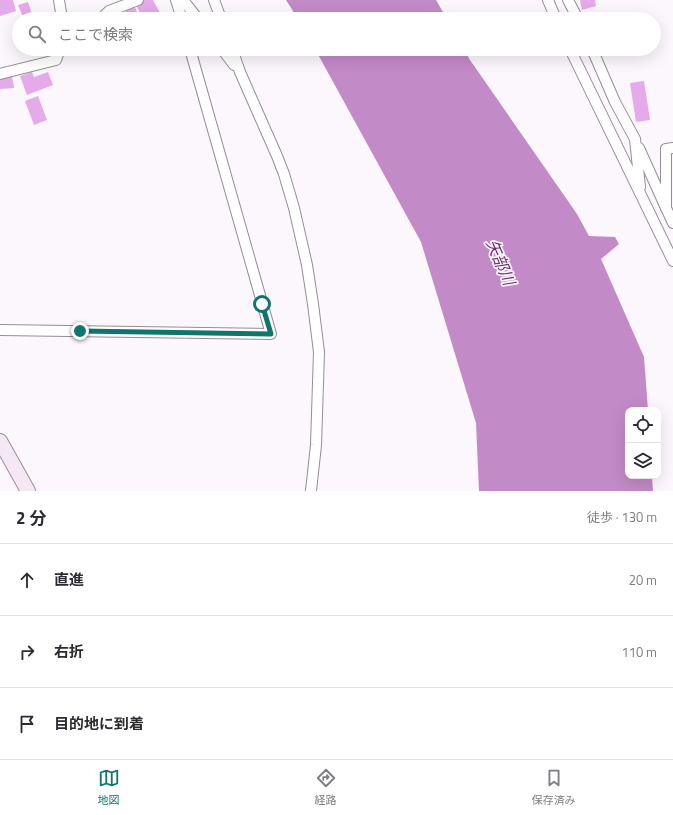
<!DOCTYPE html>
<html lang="ja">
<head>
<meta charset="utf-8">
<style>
	body { margin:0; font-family:"Titillium Web","Noto Sans JP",sans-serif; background:#f2f2f3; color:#2b2b33 }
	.controls { position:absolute; right:12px; bottom:12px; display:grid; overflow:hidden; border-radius:8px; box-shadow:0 4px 16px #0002 }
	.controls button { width:36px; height:36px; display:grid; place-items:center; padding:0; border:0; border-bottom:1px solid #e1e1e2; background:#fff; color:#2b2b33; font:20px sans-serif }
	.stop { position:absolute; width:12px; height:12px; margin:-9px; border:3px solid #0f766e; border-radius:50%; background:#fff }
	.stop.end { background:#0f766e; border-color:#fff; box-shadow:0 1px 4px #0008 }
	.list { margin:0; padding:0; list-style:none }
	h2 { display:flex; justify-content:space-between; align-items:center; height:52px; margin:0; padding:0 16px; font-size:17px }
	h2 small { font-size:13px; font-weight:400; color:#7c7c81 }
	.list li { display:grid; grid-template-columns:26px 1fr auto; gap:12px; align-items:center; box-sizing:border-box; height:72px; padding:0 16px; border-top:1px solid #e1e1e2 }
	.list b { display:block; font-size:15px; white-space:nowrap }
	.list em { font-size:13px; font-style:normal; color:#7c7c81 }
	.icon { flex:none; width:22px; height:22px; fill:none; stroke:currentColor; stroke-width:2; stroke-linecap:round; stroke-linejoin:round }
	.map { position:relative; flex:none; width:673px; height:491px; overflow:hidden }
	.search { position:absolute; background:#fff; box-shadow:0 4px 16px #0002; left:12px; right:12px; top:12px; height:44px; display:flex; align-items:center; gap:10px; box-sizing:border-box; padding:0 14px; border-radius:22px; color:#7c7c81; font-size:15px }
	.sheet { height:268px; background:#fff }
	nav { display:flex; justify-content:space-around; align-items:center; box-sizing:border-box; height:56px; border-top:1px solid #e1e1e2; background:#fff; font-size:11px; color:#7c7c81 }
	nav a { display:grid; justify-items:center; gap:2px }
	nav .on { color:#0f766e }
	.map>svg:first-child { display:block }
	.water { fill:#c28ac7 }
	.building { fill:#e4aae9 }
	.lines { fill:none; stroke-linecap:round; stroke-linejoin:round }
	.street-casing { stroke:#958f95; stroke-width:12 }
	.secondary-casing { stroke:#958f95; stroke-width:16 }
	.street { stroke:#fff; stroke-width:10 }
	.secondary { stroke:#f6e7f7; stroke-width:14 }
	.route { stroke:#0f766e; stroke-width:5 }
	.labels { text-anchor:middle; stroke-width:3.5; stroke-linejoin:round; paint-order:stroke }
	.water-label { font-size:16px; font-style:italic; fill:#6c2872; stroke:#fcf6fd }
</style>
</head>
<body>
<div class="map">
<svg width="673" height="491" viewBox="0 0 673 491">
	<rect width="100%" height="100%" fill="#fcf6fd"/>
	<g class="water">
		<path d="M286 0H436L447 19H298Z"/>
		<path d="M315 49H464L470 60 577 214 589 236 615 237 619 244 601 259 644 357 648 410H628V476H652L653 491H479L476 423 421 242Z"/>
	</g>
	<g class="building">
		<path d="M0 0H13L16 11 0 16Z"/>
		<path d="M137 0H153L160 13 149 19H143L134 1Z"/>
		<path d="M580 0H595L596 6 582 10Z"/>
		<path d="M28 2 32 14 23 17 18 5Z"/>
		<path d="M134 5 140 19H129L124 9Z"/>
		<path d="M32 72 34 77 48 72 53 85 27 95 20 76Z"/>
		<path d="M12 76 14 88 0 89V78Z"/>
		<path d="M644 81 650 120 636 122 630 83Z"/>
		<path d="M38 96 47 120 34 125 25 101Z"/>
	</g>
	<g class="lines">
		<defs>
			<g id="street">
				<path d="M59 0 62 19"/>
				<path d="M176 0 182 19"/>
				<path d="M183 0 198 19"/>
				<path d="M214 0 221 19"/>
				<path d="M548 0 556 19"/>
				<path d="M568 0 578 19"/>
				<path d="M101 19 109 11 138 0"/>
				<path d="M222 49 234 65"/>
				<path d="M232 49 240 72 277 156 284 174 294 208 307 265 313 304 319 352 316 445 311 491"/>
				<path d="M570 49 673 261"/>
				<path d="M592 49 615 102 635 139 640 187"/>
				<path d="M0 74 56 60 60 49"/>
				<path d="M639 148 666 208V149L673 148"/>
				<path d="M666 208 673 223"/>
				<path d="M0 330 271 334 190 49"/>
			</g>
			<path id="secondary" d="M0 441 28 491"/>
		</defs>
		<use href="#street" class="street-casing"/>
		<use href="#secondary" class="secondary-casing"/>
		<use href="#street" class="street"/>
		<use href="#secondary" class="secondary"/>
	</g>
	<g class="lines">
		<path class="route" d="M80 331 271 334 262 304"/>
	</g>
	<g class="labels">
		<g class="water-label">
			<text transform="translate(501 262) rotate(67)" y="6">矢部川</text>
		</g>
	</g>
</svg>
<div class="controls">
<button><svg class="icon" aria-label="locate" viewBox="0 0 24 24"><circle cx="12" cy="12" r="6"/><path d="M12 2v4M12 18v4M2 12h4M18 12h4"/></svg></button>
<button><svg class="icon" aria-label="layers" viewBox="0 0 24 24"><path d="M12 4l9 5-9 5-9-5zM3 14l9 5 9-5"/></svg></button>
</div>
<div class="stop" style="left:262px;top:304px"></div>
<div class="stop end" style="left:80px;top:331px"></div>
<div class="search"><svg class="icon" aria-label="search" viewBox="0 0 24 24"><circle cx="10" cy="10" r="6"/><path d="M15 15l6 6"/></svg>ここで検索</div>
</div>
<section class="sheet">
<h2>2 分<small>徒歩 · 130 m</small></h2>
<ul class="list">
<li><svg class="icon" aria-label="ahead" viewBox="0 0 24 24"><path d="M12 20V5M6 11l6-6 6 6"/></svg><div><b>直進</b></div><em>20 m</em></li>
<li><svg class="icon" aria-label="right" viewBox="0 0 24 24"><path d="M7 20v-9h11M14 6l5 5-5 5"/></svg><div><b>右折</b></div><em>110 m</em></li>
<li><svg class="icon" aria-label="arrive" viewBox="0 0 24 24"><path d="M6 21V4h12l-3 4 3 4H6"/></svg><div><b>目的地に到着</b></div></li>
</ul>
</section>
<nav>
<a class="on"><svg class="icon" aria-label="map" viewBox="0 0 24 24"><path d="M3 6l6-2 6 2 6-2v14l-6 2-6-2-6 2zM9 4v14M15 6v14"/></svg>地図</a>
<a><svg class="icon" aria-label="directions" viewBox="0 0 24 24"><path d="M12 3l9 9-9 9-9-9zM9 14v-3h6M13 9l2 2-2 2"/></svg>経路</a>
<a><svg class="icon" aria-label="saved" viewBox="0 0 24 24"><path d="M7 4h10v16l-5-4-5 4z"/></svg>保存済み</a>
</nav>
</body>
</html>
